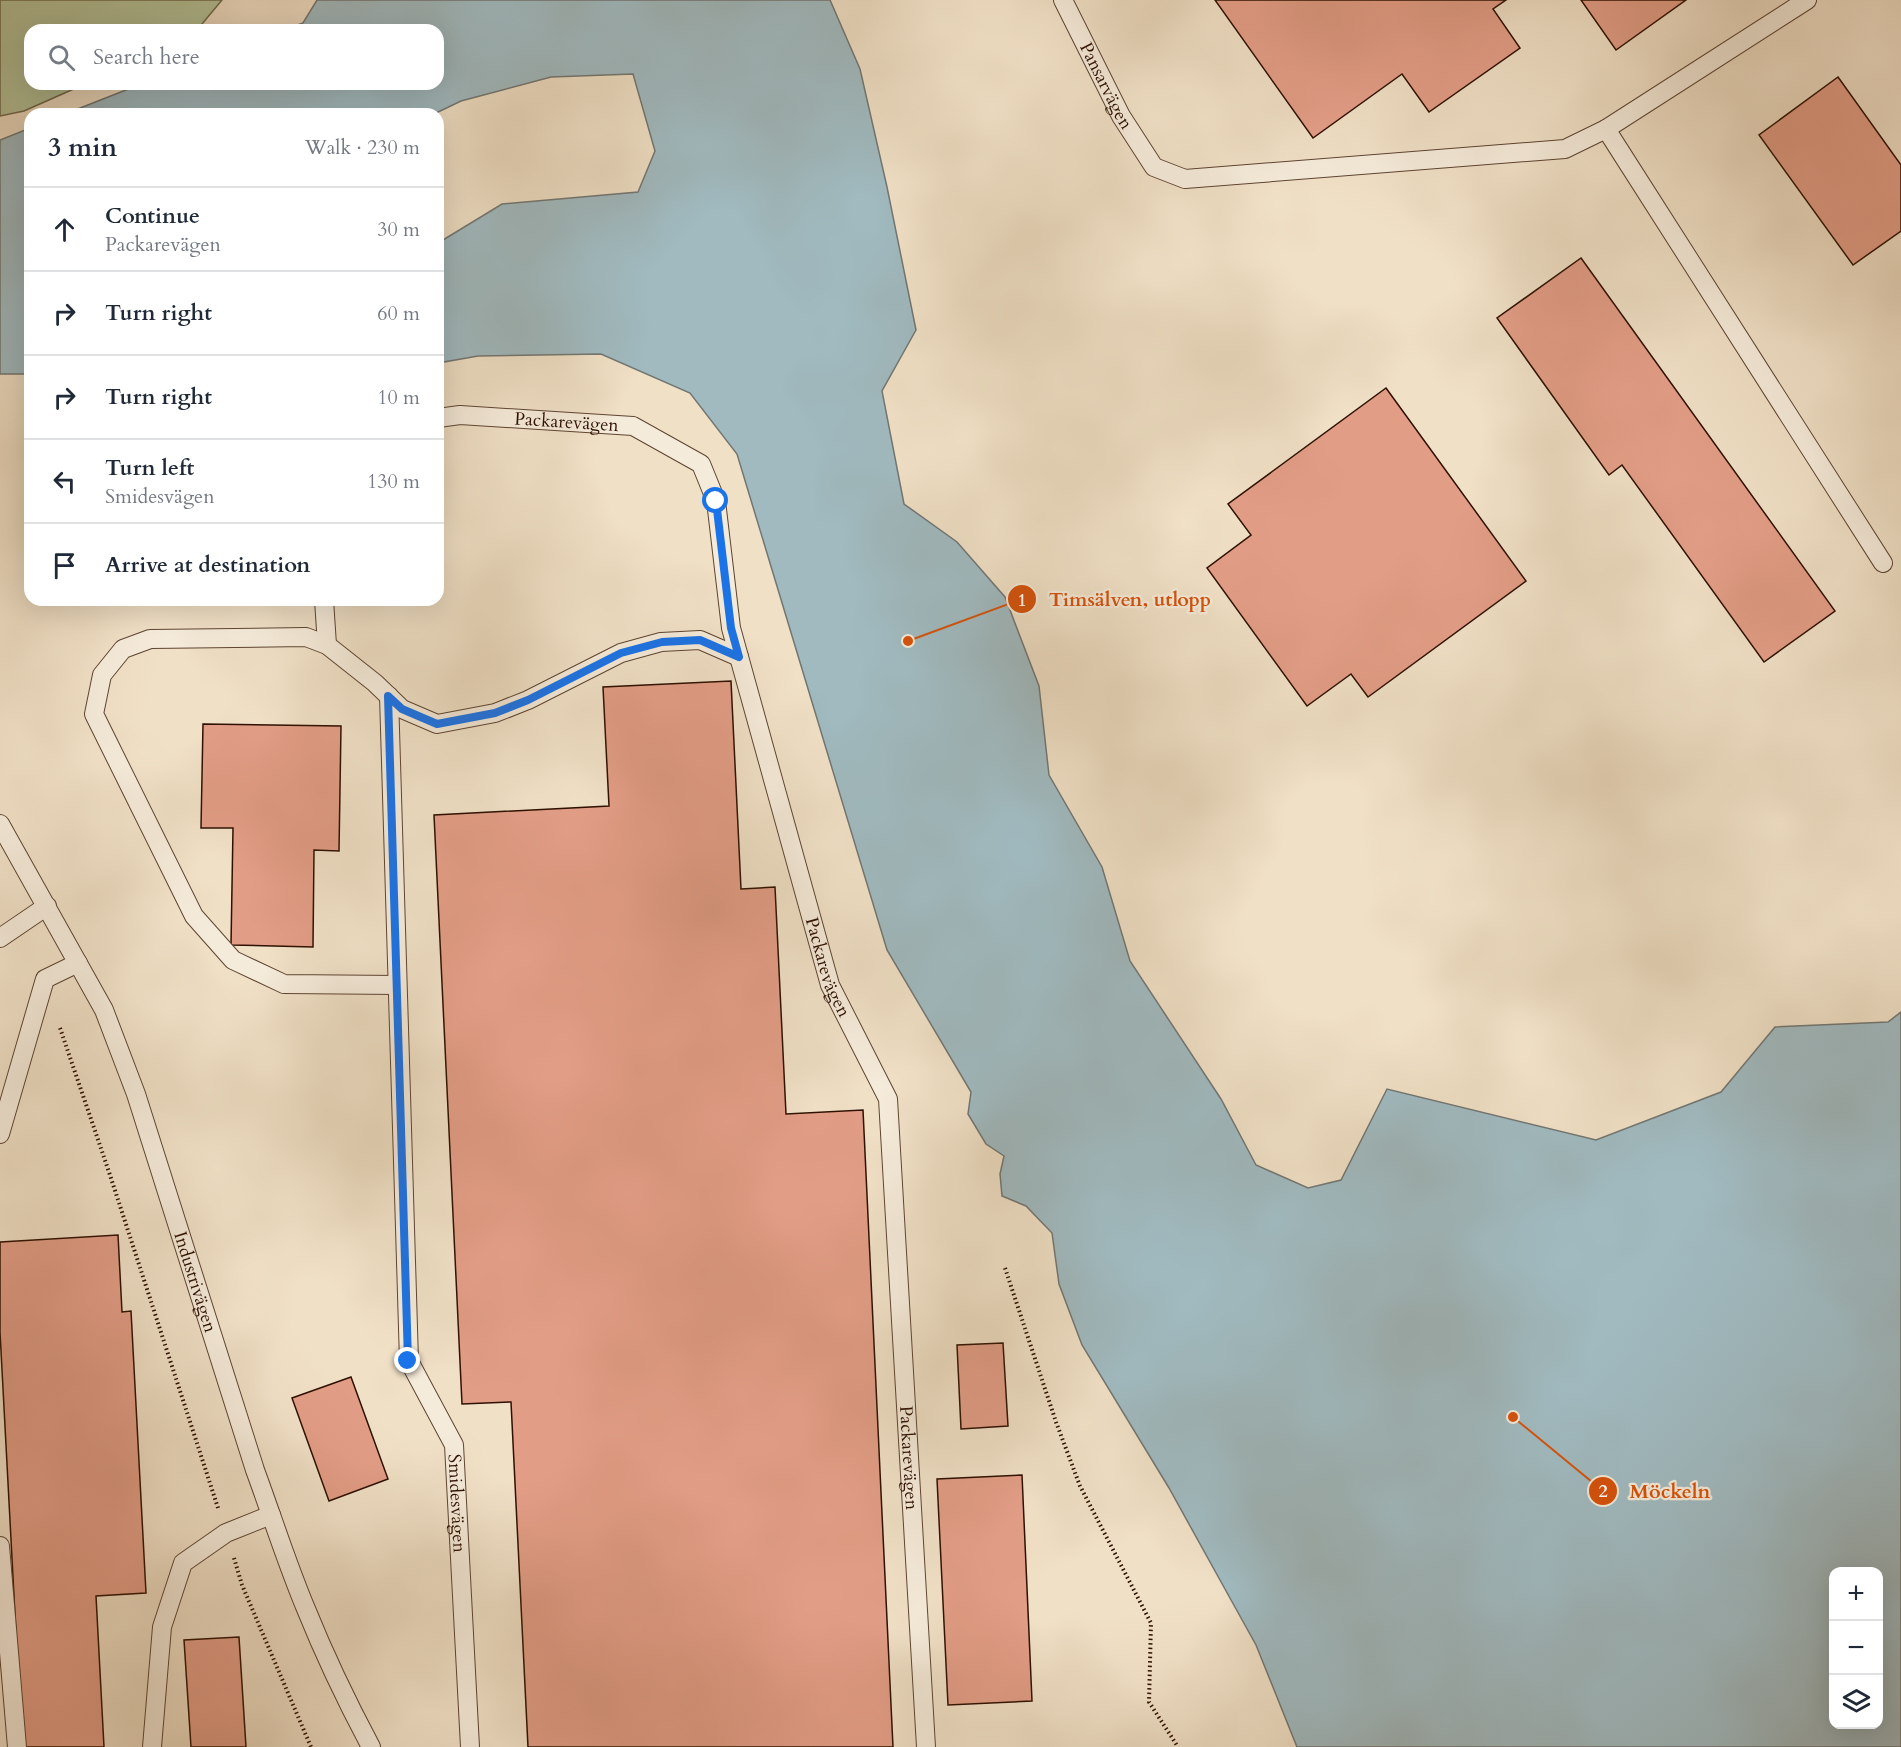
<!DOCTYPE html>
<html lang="en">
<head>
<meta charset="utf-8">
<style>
	body { margin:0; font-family:Cardo,serif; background:#f2f2f3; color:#1f2937 }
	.controls { position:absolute; right:18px; bottom:18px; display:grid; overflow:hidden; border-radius:12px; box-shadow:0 6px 24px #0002 }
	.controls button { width:54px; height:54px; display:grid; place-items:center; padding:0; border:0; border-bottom:2px solid #e0e1e3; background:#fff; color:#1f2937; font:30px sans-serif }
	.stop { position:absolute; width:18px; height:18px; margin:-14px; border:4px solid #1a73e8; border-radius:50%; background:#fff }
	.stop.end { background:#1a73e8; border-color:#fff; box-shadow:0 2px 6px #0008 }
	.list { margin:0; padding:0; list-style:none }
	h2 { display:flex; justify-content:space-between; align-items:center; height:78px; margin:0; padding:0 24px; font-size:26px }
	h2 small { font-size:20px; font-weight:400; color:#747a83 }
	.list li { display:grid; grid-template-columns:39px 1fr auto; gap:18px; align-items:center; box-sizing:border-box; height:84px; padding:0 24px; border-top:2px solid #e0e1e3 }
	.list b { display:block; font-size:22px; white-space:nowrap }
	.list p { margin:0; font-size:20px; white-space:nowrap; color:#747a83 }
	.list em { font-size:20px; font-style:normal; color:#747a83 }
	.icon { flex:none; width:33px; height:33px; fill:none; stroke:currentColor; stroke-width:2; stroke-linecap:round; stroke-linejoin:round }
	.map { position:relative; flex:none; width:1901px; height:1747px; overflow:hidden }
	.search { position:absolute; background:#fff; box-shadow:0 6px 24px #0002; left:24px; top:24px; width:420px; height:66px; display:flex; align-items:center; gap:15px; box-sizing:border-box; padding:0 21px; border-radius:18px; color:#747a83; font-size:22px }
	.panel { position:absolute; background:#fff; box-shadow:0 6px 24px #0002; left:24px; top:108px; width:420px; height:498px; border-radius:18px }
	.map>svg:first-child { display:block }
	.green { fill:#b3c39a; stroke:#706a4d; stroke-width:1.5 }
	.water { fill:#a0bac0; stroke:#727673; stroke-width:1.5; fill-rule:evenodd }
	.building { fill:#e29d86; stroke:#2e1000; stroke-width:1.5 }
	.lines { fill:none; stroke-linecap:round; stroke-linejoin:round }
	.lane-casing { stroke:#5e4432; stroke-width:20 }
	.path { stroke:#2e1000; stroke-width:4; stroke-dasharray:1.5 3; stroke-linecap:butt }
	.lane { stroke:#f5ebda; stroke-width:18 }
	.route { stroke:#1a73e8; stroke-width:8 }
	.labels { text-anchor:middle; stroke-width:4.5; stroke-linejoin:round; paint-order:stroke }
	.street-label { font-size:18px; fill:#2e1000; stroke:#f5ebda }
	.leader { fill:none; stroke:#d5520b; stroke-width:2 }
	.callout-dot { fill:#d5520b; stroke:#f5ebda; stroke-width:2 }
	.mark-label { font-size:18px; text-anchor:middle; font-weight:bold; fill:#fff }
	.callout-label { font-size:20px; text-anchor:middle; font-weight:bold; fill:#d5520b; stroke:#f5ebda; stroke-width:4.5; stroke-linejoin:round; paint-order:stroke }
</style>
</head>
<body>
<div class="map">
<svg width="1901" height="1747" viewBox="0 0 1901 1747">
	<rect width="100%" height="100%" fill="#f0e0c6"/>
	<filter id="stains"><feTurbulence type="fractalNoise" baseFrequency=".00333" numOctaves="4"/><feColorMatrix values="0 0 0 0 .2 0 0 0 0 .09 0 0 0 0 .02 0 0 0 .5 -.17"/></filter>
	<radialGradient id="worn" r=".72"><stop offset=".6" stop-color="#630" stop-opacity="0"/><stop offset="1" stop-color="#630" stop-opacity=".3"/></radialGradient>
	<path class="green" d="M0 0H222L197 30H30V84H85L24 111 0 116Z"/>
	<g class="water">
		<path d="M317 0H830L860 69 887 187 916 330 882 391 904 504 957 542 1005 597 1039 686 1049 775 1102 867 1130 961 1221 1099 1256 1165 1308 1188 1341 1180 1387 1089 1596 1140 1721 1092 1775 1027 1888 1022 1901 1012V1747H1297L1256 1645 1169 1488 1082 1345 1059 1284 1052 1233 1026 1206 1002 1196 1000 1174 1004 1156 986 1144 968 1114 971 1092 887 950 737 454 690 393 601 354 478 356 438 363V243L502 204 638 192 655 151 633 74 551 77 461 101 434 114H65L141 84H438V30H284L303 23ZM1834 1572H1878V1724H1834Z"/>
		<path d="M30 128V374H0V140Z"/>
	</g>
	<g class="building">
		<path d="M1215 0H1506L1493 9 1520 48 1429 112 1402 74 1313 138Z"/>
		<path d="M1581 0H1686L1616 50Z"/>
		<path d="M1838 77 1901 165V231L1853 265 1759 135Z"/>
		<path d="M1581 258 1835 611 1764 662 1622 465 1609 475 1497 318Z"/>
		<path d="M1386 388 1526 581 1368 697 1351 674 1307 706 1207 568 1251 535 1228 504Z"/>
		<path d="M731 681 741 889 775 887 786 1114 863 1110 893 1747H528L511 1402 462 1404 434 815 609 806 603 687Z"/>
		<path d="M203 724 341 726 339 851 314 850 313 947 231 945 233 828H201Z"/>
		<path d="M118 1235 122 1312 131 1311 146 1593 96 1596 104 1747H22L0 1332V1242Z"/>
		<path d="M1003 1343 1008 1426 961 1429 957 1345Z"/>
		<path d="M351 1377 388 1479 329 1501 292 1398Z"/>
		<path d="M1022 1475 1032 1701 948 1705 937 1479Z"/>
		<path d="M239 1637 246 1747H191L184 1640Z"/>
	</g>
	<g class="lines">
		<defs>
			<g id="lane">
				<path id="s1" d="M1063 0 1121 116 1154 167 1185 179 1565 149 1606 129 1807 0"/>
				<path d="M1606 129 1883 563"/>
				<path id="s2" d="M438 418 460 415 633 426 701 464 716 501 731 628 830 985 888 1099 926 1747"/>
				<path d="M324 600 327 645"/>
				<path id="s3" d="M389 696 409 1361 454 1445 470 1747"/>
				<path id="s4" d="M0 824 104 1010 136 1094 255 1470C272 1516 287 1564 306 1609 325 1656 347 1702 371 1747"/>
				<path d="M0 938 47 906"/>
				<path d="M397 985 284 984 233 960 194 916 94 714 102 675 123 649 150 639 306 637 327 645 375 683 402 709 437 724 495 713 528 700 621 653 661 642 700 640 739 657"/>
				<path d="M0 1134 45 979 78 963"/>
				<path d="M0 1546 17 1747"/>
				<path d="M152 1747 162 1627 183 1563 226 1533 271 1515"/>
			</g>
		</defs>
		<use href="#lane" class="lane-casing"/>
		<g class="path">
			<path d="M60 1028 109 1172 218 1508"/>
			<path d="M1005 1268 1056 1422 1080 1486 1151 1623 1149 1702 1178 1747"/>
			<path d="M234 1558 242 1585 311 1747"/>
		</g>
		<use href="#lane" class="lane"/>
	</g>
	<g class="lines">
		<path class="route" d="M408 1361 388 696 402 709 437 724 495 713 528 700 621 653 662 642 700 640 739 657 731 628 716 501"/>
	</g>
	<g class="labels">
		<g class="street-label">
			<text dy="6" stroke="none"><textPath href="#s1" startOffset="96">Pansarvägen</textPath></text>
			<text dy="6" stroke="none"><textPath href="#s2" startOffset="129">Packarevägen</textPath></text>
			<text dy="6" stroke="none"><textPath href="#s2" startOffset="794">Packarevägen</textPath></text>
			<text dy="6" stroke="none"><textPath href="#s4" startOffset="500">Industrivägen</textPath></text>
			<text dy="6" stroke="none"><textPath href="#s2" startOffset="1299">Packarevägen</textPath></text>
			<text dy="6" stroke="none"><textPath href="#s3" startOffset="819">Smidesvägen</textPath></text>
		</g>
	</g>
	<path class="leader" d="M908 641L1022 599M1513 1417L1603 1491"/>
	<g class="callout-dot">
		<circle cx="908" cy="641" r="6"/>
		<circle cx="1513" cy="1417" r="6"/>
		<circle cx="1022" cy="599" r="15"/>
		<circle cx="1603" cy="1491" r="15"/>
	</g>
	<g class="mark-label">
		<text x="1022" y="606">1</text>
		<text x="1603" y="1497">2</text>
	</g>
	<g class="callout-label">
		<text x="1130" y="606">Timsälven, utlopp</text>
		<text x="1670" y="1498">Möckeln</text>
	</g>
	<rect width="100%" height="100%" filter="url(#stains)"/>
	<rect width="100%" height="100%" fill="url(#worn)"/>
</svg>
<div class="controls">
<button>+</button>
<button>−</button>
<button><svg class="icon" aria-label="layers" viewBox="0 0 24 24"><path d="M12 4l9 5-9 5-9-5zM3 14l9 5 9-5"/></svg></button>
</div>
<div class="stop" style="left:716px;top:501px"></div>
<div class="stop end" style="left:408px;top:1361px"></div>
<div class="search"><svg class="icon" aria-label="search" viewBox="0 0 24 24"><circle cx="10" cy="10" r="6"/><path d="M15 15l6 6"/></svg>Search here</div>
<section class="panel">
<h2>3 min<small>Walk · 230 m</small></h2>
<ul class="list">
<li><svg class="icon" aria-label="ahead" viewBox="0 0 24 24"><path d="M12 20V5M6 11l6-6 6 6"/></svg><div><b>Continue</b><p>Packarevägen</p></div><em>30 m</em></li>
<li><svg class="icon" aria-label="right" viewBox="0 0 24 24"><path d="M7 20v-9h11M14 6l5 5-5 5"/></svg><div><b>Turn right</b></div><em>60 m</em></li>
<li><svg class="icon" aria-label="right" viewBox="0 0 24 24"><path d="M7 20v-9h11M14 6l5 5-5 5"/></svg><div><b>Turn right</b></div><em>10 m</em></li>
<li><svg class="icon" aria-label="left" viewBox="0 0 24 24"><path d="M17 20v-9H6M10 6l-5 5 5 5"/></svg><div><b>Turn left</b><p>Smidesvägen</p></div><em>130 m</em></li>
<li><svg class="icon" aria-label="arrive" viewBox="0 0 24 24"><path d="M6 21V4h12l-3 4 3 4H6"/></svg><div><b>Arrive at destination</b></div></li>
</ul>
</section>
</div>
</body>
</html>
